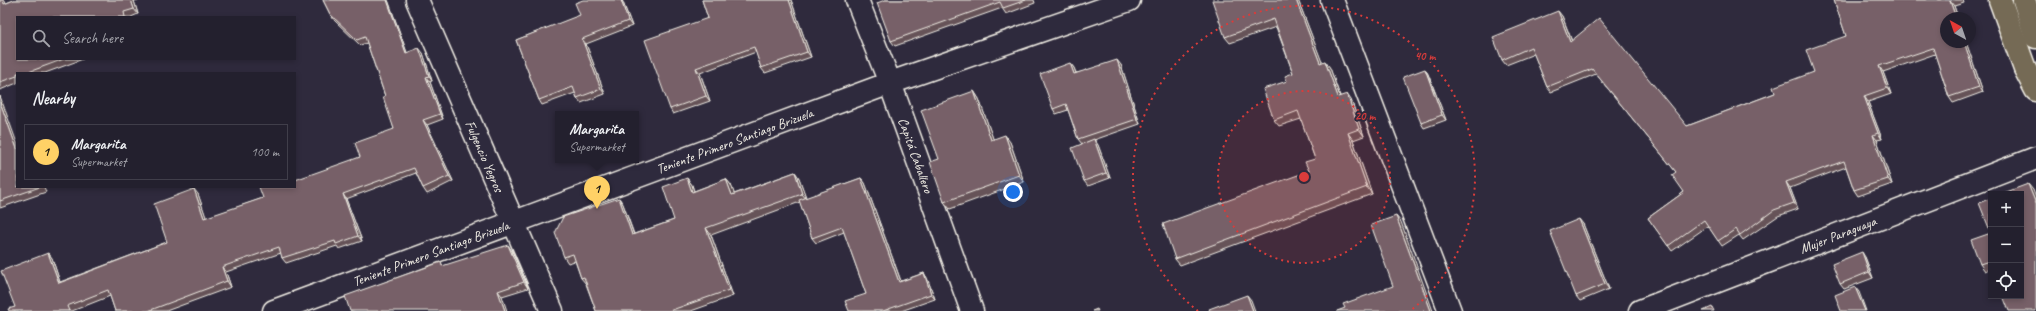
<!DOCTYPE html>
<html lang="en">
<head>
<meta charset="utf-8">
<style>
	body { margin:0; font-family:Caveat,sans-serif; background:#2f2d3a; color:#f1f3f6 }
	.controls { position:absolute; right:12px; bottom:12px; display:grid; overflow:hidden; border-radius:0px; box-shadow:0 2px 6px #0003 }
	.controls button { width:36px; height:36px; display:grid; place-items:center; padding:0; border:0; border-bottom:1px solid #403e4a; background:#23202e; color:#f1f3f6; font:20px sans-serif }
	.compass { position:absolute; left:1940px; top:12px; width:36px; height:36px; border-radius:50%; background:#23202e; box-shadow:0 2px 6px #0003; rotate:320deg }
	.you { position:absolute; left:1013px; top:192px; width:14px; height:14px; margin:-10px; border:3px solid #fff; border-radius:50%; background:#1a73e8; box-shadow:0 0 0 6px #1a73e833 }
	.badge { display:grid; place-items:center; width:26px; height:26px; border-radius:50%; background:#ffd166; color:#111; font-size:13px; font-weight:700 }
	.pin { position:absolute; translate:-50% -33px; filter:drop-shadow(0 1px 2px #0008) }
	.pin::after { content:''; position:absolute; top:21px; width:14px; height:12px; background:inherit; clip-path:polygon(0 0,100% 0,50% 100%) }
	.popup { position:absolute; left:555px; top:111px; width:84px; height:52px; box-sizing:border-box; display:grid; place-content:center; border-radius:0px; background:#23202e; filter:drop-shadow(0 1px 3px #0005); font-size:13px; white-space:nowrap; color:#a3a3aa }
	.popup b { font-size:15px; color:#f1f3f6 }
	.popup::after { content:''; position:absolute; left:50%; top:100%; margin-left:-8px; border:8px solid transparent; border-top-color:#23202e }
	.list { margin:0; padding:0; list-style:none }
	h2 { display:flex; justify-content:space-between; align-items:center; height:52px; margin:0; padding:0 16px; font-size:17px }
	h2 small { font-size:13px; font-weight:400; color:#a3a3aa }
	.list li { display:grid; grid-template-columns:26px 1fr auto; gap:12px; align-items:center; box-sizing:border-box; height:56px; margin:0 8px 8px; padding:0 8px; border:1px solid #403e4a; border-radius:0px }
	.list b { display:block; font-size:15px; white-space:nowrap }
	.list p { margin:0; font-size:13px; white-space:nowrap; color:#a3a3aa }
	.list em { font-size:13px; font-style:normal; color:#a3a3aa }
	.icon { flex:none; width:22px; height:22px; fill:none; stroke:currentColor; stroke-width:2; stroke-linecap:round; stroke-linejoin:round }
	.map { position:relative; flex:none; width:2036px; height:311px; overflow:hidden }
	.search { position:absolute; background:#23202e; box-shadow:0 2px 6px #0003; left:16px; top:16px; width:280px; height:44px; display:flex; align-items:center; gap:10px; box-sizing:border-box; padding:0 14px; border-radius:0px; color:#a3a3aa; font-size:15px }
	.panel { position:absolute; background:#23202e; box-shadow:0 2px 6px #0003; left:16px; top:72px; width:280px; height:116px; border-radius:0px }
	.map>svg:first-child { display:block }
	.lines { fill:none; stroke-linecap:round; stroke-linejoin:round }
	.minor-casing { stroke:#f4f1e8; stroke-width:25 }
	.primary-casing { stroke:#f4f1e8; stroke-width:25 }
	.minor { stroke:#2f2a3d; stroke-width:22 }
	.primary { stroke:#756a55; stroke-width:22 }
	.wall { fill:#665359; stroke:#f4f1e8 }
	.shaded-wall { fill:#534348; stroke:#f4f1e8 }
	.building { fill:#776067; stroke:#f4f1e8 }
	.ring { fill:none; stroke:#d93c3b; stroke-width:2; stroke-dasharray:2 4 }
	.labels { text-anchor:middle; stroke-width:4; stroke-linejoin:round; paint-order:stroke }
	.street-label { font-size:14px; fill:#f4f1e8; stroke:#2f2a3d }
	.centre { fill:#d93c3b; stroke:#2f2a3d; stroke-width:2 }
	.ring-label { font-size:12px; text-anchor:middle; font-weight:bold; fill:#d93c3b; stroke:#2f2a3d; stroke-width:4; stroke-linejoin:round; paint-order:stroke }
</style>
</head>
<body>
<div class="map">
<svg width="2036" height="311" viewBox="0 0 2036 311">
	<rect width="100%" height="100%" fill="#2f2a3d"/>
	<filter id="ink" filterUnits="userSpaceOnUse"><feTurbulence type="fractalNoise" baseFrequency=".025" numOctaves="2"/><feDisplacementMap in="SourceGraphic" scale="8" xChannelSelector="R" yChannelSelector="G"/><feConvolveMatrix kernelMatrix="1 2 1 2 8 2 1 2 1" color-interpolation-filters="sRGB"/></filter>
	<g filter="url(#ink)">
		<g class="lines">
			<defs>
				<g id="minor">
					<path id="s1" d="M417 0 552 311"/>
					<path id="s2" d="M857 0 890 83 972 311"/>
					<path d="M1332 0 1450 311"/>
					<path id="s3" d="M274 311 890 83 1129 0"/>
					<path id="s4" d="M1640 311 2036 158"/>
				</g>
				<g id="primary">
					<path d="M2000 0 2025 69 2036 90"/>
					<path d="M2024 0 2036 37"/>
				</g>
			</defs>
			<use href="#minor" class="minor-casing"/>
			<use href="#primary" class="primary-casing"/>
			<use href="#minor" class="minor"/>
			<use href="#primary" class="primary"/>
		</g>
		<g class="wall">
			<path d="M0 0H4L6 3 14 0H138L134 1 138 14 131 17H17V59H83L45 73H17V83L0 90Z"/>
			<path d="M323 0H388L407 53H423L432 81 430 82 443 119 427 125 453 181 427 194 423 188 416 173 346 199 362 241 339 249 337 246 286 263 282 258 281 253 226 272 231 287 166 311H115L110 296 72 311H9L15 307 48 253 52 258 60 282 167 242 198 194 206 218 295 187 360 157 394 129 385 96 367 43 360 45 334 20 330 14Z"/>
			<path d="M622 0 632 26 586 44 605 94 581 103 577 98 575 93 542 105 539 100 516 40Z"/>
			<path d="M702 0H791L811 57 765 73 761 68 756 52 700 73 710 101 673 114 670 109 708 18Z"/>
			<path d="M885 0H1034L1035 3 1006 14 1002 8 895 46 891 41Z"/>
			<path d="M1298 0 1322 63 1325 61 1330 68 1340 96 1351 100 1364 136 1353 140 1372 194 1180 265 1175 259 1309 171 1315 159 1301 119 1279 126 1274 120 1287 81 1293 73 1276 27 1230 43 1225 37Z"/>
			<path d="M1834 0H1963L1964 3 1954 6 1958 18H1946L1966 42 1983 92 1953 103 1949 97 1935 54 1883 72 1891 94 1868 102 1882 139 1877 140 1892 184 1858 196 1854 190 1846 167 1790 188 1798 209 1778 216 1743 240 1739 235 1722 246 1708 226 1672 251 1648 218 1684 192 1676 172 1596 74 1551 92 1547 87 1534 54 1506 65 1502 60 1562 16 1572 41 1687 126 1775 93 1814 72 1846 36Z"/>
			<path d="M1070 63 1074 68 1076 73 1121 65 1140 124 1094 140 1098 145 1110 178 1088 186 1084 181 1093 140 1082 144 1078 139 1068 110 1056 114 1053 109Z"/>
			<path d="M1425 69 1428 74 1446 120 1424 128 1421 123Z"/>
			<path d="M974 91 979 99 993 139 1010 142 1024 182 950 209 944 202 939 159Z"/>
			<path d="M0 96 17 187H44L46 192 0 208Z"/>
			<path d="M795 172 799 178 806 198 861 178 865 183 901 281 924 273 927 278 935 299 901 311H849L866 294 844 232 816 243 812 238 800 202 711 235 733 296 691 311H596L586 284 581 278 575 261 568 263 564 257 619 198 623 204 634 234 674 220 687 178 692 185 694 191 726 179 731 185 734 194Z"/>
			<path d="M1991 198V268L1985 271 1980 264 1991 233Z"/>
			<path d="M1583 224 1609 289 1580 301 1576 296Z"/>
			<path d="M512 251 528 288 502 296 350 311 441 262 443 266Z"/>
			<path d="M1865 257 1873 278 1844 289 1840 284Z"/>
		</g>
		<g class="shaded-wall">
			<path d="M131 0H133L134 1 138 14 134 9Z"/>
			<path d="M387 0H388L409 58 406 53Z"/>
			<path d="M621 0H622L632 26 628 21Z"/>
			<path d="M789 0H791L811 57 807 52Z"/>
			<path d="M1296 0H1298L1325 70 1320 63Z"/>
			<path d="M1950 1 1954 6 1958 18H1956Z"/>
			<path d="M1558 11 1562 16 1574 47 1570 42Z"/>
			<path d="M582 39 586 44 605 94 601 89Z"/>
			<path d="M1964 42H1966L1983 92 1979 87Z"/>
			<path d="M419 48 423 53 432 81 429 76Z"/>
			<path d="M1117 60 1121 65 1140 124 1137 119Z"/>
			<path d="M1325 61 1330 68 1342 103 1338 97Z"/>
			<path d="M1070 63 1074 68 1078 79 1074 74Z"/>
			<path d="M1879 66 1883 72 1891 94 1887 88Z"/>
			<path d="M696 68 700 73 710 101 706 96Z"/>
			<path d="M1425 69 1428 74 1446 120 1442 115Z"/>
			<path d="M426 77 430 82 443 119 440 114Z"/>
			<path d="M974 91 979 99 996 147 991 140Z"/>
			<path d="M1347 94 1351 100 1364 136 1359 129Z"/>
			<path d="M0 96 17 143V149L0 102Z"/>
			<path d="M1864 96 1868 102 1882 139 1878 133Z"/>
			<path d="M423 120 427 125 453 181 449 176Z"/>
			<path d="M1348 133 1353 140 1372 194 1367 187Z"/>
			<path d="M1005 135 1010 142 1024 182 1019 175Z"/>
			<path d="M1873 135 1877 140 1892 184 1888 179Z"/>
			<path d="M1094 139 1098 145 1110 178 1106 173Z"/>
			<path d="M795 172 799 178 807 200 802 194Z"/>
			<path d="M687 178 692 185 696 198 692 192Z"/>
			<path d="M861 178 865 183 903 287 899 282Z"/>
			<path d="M726 179 731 185 737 201 732 195Z"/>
			<path d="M1786 182 1790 188 1798 209 1794 203Z"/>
			<path d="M2028 184 2033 190 2036 198V204Z"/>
			<path d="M194 189 198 194 208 223 204 218Z"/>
			<path d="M343 194 346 199 362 241 358 236Z"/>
			<path d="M619 198 623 204 636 241 632 235Z"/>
			<path d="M1396 216 1401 222 1433 311H1431Z"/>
			<path d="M1579 219 1583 224 1609 289 1605 284Z"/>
			<path d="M706 228 711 235 733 296 729 290Z"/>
			<path d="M508 245 512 251 528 288 524 282Z"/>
			<path d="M1862 252 1865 257 1873 278 1869 272Z"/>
			<path d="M48 253 52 258 62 288 59 283Z"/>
			<path d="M222 267 226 272 231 287 227 281Z"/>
			<path d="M924 273 927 278 935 299 931 294Z"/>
			<path d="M1855 287 1859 292 1866 311H1865Z"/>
			<path d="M498 291 502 296 507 311H505Z"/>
			<path d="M1247 295 1251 300 1255 311H1253Z"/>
		</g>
		<g class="building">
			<path d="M0 0H3L4 4 14 0H131L134 9 124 12 125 17H17V59H64L26 73H17V76L0 82Z"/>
			<path d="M323 0H387L406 53 419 48 429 76 426 77 440 114 423 120 449 176 423 188 414 168 343 194 358 236 336 244 335 241 282 258 279 247 222 267 227 281 148 311H115L108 290 67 306 69 311H9L8 309 15 307 1 271 48 253 59 283 167 242 154 204 194 189 204 218 263 198 259 187H295V180L360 157 355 143 394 129 383 97 385 96 365 37 357 40 330 14Z"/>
			<path d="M583 0H621L628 21 582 39 601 89 577 98 573 87 539 100 516 40 580 15 575 3Z"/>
			<path d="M702 0H789L807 52 761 68 754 47 696 68 706 96 670 109 645 40 708 18Z"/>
			<path d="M885 0H1026L1003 8 1000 2 891 41 877 3Z"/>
			<path d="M1212 0H1296L1320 63 1325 61 1338 97 1347 94 1359 129 1348 133 1367 187 1175 259 1163 224 1309 171 1305 162 1315 159 1298 111 1274 120 1263 89 1287 81 1285 76 1293 73 1274 19 1225 37Z"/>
			<path d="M1834 0H1952L1950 1 1956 18H1946V42H1964L1979 87 1949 97 1933 48 1879 66 1887 88 1864 96 1878 133 1873 135 1888 179 1854 190 1844 161 1786 182 1794 203 1774 210 1740 235 1736 229 1718 241 1704 220 1668 246 1648 218 1684 192 1672 175 1676 172 1592 69 1547 87 1531 47 1502 60 1493 37 1558 11 1570 42 1599 18 1687 126 1775 93 1773 87 1814 72 1806 50 1846 36Z"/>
			<path d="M1117 60 1137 119 1078 139 1066 104 1053 109 1040 74 1070 63 1074 74Z"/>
			<path d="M1425 69 1442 115 1421 123 1403 77Z"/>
			<path d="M974 91 991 140 1005 135 1019 175 944 202 930 162 939 159 921 110Z"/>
			<path d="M0 102 17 149V187H40L0 201Z"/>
			<path d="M1094 139 1106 173 1084 181 1072 148Z"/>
			<path d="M795 172 802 194 706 228 729 290 669 311H596L584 277 581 278 573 254 564 257 555 233 563 217 619 198 632 235 674 220 663 187 687 178 692 192 726 179 732 195Z"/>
			<path d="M861 178 899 282 924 273 931 294 883 311H849L845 301 866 294 842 227 812 238 799 200Z"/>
			<path d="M2028 184 2036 204V311H2009L2003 296H2021V194H2001Z"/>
			<path d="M1991 198V266L1989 261 1980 264 1971 240 1991 233 1979 203Z"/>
			<path d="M1396 216 1431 311H1337L1345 308 1343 304 1393 286 1371 225Z"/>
			<path d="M1579 219 1605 284 1576 296 1550 231Z"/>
			<path d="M508 245 524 282 498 291 505 311H350L345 296 441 262 442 266Z"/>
			<path d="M1862 252 1869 272 1840 284 1832 264Z"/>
			<path d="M1855 287 1865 311H1841L1835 295Z"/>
			<path d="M1247 295 1253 311H1210L1209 309Z"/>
			<path d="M1712 307 1714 311H1703Z"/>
			<path d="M1097 309 1098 311H1092Z"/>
		</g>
	</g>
	<circle cx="1304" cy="177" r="86" fill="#d93c3b" fill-opacity=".12"/>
	<g class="ring">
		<circle cx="1304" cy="177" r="86"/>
		<path d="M1198 311A171 171 0 1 1 1410 311"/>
	</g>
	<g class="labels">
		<g class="street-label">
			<text dy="5" stroke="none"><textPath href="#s3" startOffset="491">Teniente Primero Santiago Brizuela</textPath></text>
			<text dy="5" stroke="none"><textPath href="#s2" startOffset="166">Capitá Caballero</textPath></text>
			<text dy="5" stroke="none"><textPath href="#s1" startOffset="170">Fulgencio Yegros</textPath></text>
			<text dy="5" stroke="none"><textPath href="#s4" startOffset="212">Mujer Paraguaya</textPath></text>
			<text dy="5" stroke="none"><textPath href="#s3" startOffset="167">Teniente Primero Santiago Brizuela</textPath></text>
		</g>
	</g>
	<circle cx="1304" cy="177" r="6" class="centre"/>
	<g class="ring-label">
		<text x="1425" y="60">40 m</text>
		<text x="1365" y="120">20 m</text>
	</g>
</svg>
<div class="controls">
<button>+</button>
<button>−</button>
<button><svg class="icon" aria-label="locate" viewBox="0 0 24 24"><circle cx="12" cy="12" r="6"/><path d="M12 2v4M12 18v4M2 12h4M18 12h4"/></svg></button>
</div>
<svg class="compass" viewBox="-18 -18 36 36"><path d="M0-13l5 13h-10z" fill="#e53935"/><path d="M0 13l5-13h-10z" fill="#a3a3aa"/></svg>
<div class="you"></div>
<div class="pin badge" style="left:597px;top:209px">1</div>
<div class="popup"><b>Margarita</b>Supermarket</div>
<div class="search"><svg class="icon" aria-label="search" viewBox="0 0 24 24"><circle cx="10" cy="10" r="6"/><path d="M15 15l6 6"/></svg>Search here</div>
<section class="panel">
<h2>Nearby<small></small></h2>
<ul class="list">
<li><span class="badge">1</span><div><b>Margarita</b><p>Supermarket</p></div><em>100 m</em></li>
</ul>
</section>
</div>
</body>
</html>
